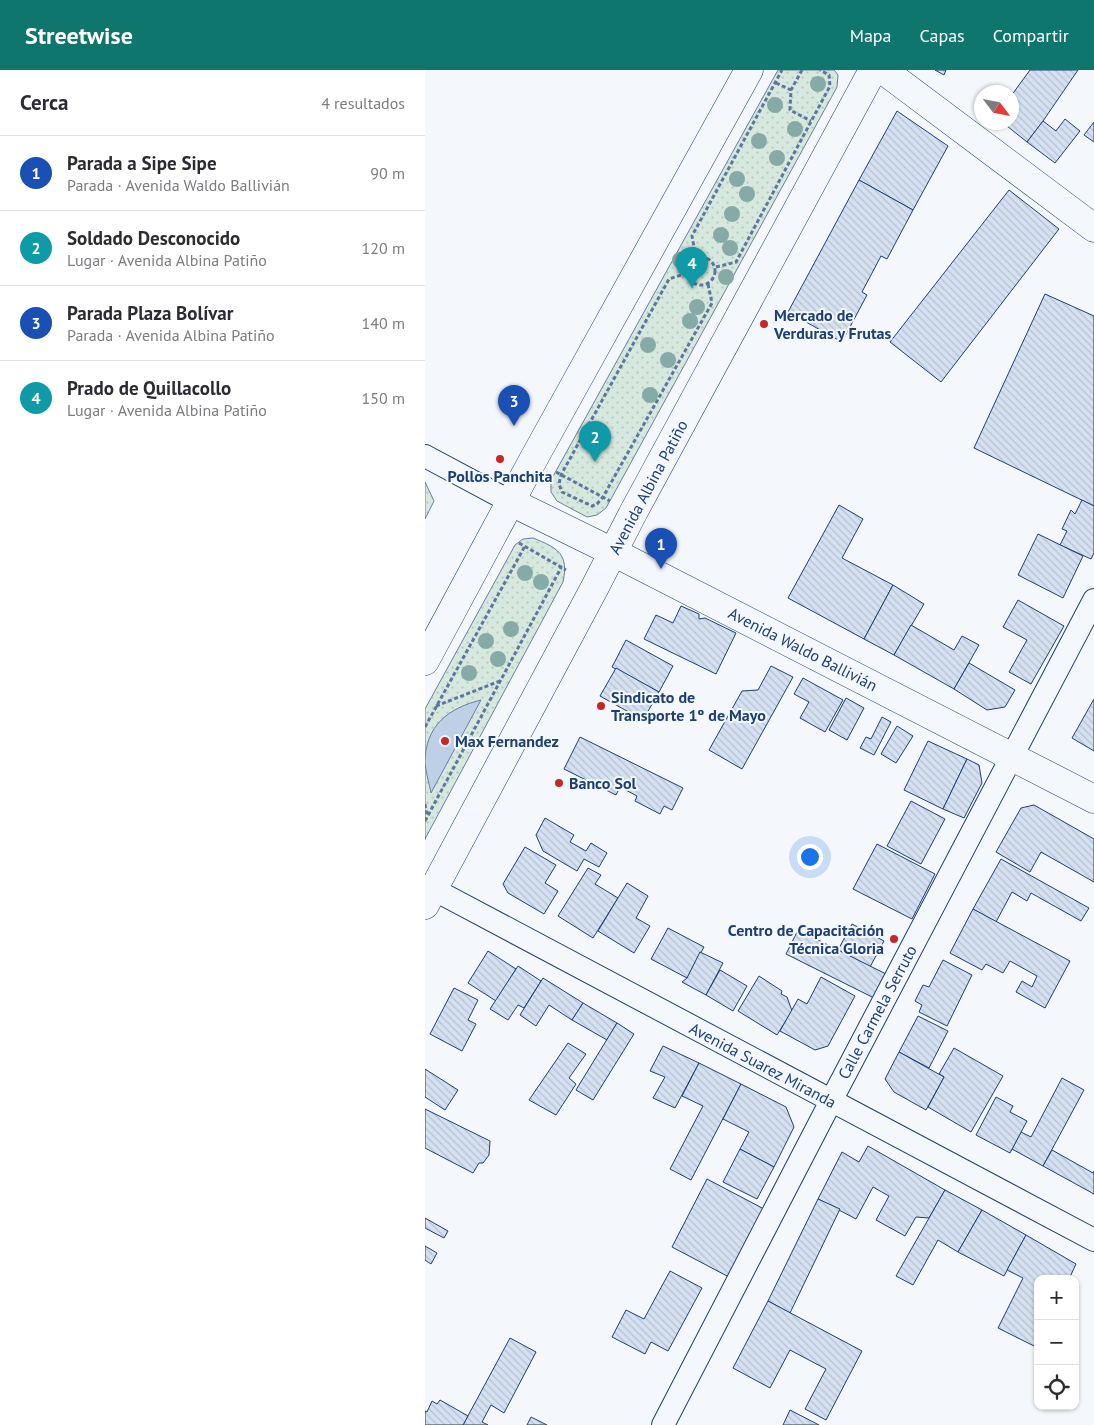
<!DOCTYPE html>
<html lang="es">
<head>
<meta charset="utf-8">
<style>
	body { margin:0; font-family:"PT Sans",sans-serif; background:#f7f7f7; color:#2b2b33 }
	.controls { position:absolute; right:15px; bottom:15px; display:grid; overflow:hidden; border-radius:10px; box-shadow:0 1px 4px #0004 }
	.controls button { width:45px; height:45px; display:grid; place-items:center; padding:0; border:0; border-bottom:1px solid #e1e1e2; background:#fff; color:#2b2b33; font:25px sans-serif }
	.compass { position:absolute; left:549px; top:15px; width:45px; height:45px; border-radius:50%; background:#fff; box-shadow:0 1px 4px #0004; rotate:122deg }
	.you { position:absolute; left:384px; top:786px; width:18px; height:18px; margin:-12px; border:4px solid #fff; border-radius:50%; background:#1a73e8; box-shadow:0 0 0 8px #1a73e833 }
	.badge { display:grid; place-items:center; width:32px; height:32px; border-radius:50%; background:#0f766e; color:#fff; font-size:16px; font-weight:700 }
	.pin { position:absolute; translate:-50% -41px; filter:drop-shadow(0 1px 2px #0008) }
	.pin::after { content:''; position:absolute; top:26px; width:18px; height:15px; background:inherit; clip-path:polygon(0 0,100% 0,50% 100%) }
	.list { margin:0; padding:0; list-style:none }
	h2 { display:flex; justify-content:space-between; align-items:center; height:65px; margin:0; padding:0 20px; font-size:21px }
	h2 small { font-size:16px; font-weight:400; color:#7c7c81 }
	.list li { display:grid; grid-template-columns:32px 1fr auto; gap:15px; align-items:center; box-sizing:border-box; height:75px; padding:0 20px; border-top:1px solid #e1e1e2 }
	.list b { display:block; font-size:19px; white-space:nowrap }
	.list p { margin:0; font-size:16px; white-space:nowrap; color:#7c7c81 }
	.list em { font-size:16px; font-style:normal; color:#7c7c81 }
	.icon { flex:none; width:28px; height:28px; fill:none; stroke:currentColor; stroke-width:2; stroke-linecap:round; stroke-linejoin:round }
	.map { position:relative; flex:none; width:669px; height:1355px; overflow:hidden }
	header { display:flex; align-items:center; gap:30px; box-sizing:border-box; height:70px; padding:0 25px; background:#0f766e; color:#fff }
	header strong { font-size:24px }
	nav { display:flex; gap:28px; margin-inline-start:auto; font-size:18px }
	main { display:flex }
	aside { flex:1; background:#fff }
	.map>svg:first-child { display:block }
	.park { fill:url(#park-dots); stroke:#687fa3 }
	.water { fill:#bed0e5; stroke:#687fa3 }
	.building { fill:url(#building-back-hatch); stroke:#1d3f73 }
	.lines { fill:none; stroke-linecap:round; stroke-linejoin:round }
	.minor-casing { stroke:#1d3f73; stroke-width:24 }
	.primary-casing { stroke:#1d3f73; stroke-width:29 }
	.path { stroke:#5e769c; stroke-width:3; stroke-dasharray:4 2.5; stroke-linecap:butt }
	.minor { stroke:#f4f7fb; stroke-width:22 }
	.primary { stroke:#f4f7fb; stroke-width:28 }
	.tree { fill:#86aba6 }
	.poi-dot { fill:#c62828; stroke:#f4f7fb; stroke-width:2 }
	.labels { text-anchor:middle; stroke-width:4; stroke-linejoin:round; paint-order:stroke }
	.poi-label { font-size:16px; font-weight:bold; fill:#1d3f73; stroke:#f4f7fb; text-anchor:start }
	.street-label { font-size:16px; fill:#1d3f73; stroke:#f4f7fb }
</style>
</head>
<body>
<header>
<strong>Streetwise</strong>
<nav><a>Mapa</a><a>Capas</a><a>Compartir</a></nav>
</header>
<main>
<aside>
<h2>Cerca<small>4 resultados</small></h2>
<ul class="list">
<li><span class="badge" style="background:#1a4fb4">1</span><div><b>Parada a Sipe Sipe</b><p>Parada · Avenida Waldo Ballivián</p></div><em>90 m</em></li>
<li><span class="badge" style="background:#0f9aa8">2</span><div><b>Soldado Desconocido</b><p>Lugar · Avenida Albina Patiño</p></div><em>120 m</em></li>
<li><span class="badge" style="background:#1a4fb4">3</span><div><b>Parada Plaza Bolívar</b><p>Parada · Avenida Albina Patiño</p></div><em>140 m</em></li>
<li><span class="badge" style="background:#0f9aa8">4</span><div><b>Prado de Quillacollo</b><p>Lugar · Avenida Albina Patiño</p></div><em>150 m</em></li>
</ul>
</aside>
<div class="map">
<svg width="669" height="1355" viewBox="0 0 669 1355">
	<defs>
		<pattern id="park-dots" width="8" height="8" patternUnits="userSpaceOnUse" patternTransform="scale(1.25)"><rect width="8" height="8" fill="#d7e8df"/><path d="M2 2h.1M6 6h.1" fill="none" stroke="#b8c8c3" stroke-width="1.8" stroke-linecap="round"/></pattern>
		<pattern id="building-back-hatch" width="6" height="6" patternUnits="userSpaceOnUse" patternTransform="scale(1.25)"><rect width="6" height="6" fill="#d5e0f0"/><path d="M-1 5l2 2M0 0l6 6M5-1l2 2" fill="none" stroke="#b6c1d1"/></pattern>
	</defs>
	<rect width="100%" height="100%" fill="#f4f7fb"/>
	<g class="park">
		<path d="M353 0H409L413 5 412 17 181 438 172 445 162 447 132 431 126 422V410Z"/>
		<path d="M0 412 9 431 0 449Z"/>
		<path d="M108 468C133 478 144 484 138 512L0 769V639L90 475 98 469Z"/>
	</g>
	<path class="water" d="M56 630 6 723C4 713 1 703 0 693 0 655 24 638 56 630Z"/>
	<g class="building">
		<path d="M510 0H521L519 5Z"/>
		<path d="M605 0H653L618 51 602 72 577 52H586V26Z"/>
		<path d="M472 41 523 76 488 140 434 110Z"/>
		<path d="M640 49 655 61 630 93 602 72 618 51 631 61Z"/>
		<path d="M669 52V72L659 65Z"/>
		<path d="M434 110 488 140 462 189 456 186 437 222 442 225 417 272 363 242Z"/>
		<path d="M584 120 634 159 516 312 465 272Z"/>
		<path d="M620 224 669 246V436L549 378Z"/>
		<path d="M657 430 669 436V483L666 489 635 475 642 461 637 459 646 440 650 444Z"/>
		<path d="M414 435 438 449 417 488 468 515 439 569 363 528Z"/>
		<path d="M613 464 658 486 638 528 593 505Z"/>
		<path d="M468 515 499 534 469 585 439 569Z"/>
		<path d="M593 530 639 556 606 614 584 602 602 570 578 557Z"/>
		<path d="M256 536 274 544V549L280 548 311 563 291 604 219 569 231 545 248 553Z"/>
		<path d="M486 555 529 580 537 566 554 575 529 619 469 585Z"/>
		<path d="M201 570 248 596 234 622 187 597Z"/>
		<path d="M544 593 590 620 580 637 562 640 529 619Z"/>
		<path d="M346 596 368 607 317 699 284 680 317 621 333 620Z"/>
		<path d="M191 598 234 622 218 650 175 626Z"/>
		<path d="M378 608 418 630 400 662 375 648 384 632 369 624Z"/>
		<path d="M421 628 439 638 422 670 404 660Z"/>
		<path d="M669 629V681L647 668Z"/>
		<path d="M457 647 466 652 449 685 435 678 441 667 446 669Z"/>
		<path d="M472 656 488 666 471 693 456 684Z"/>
		<path d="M155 667 258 718 247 740 239 736 235 744 210 731 212 726 195 717 191 725 139 699Z"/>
		<path d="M503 671 542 689 518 739 479 720Z"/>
		<path d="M542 689 554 695 557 713 539 748 518 739Z"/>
		<path d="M486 731 520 749 496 794 462 776Z"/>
		<path d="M609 735 669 769V812L616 782 605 802 571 782 596 738Z"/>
		<path d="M120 748 149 765 145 772 161 781 166 773 182 783 174 797 159 789 152 801 118 781 111 765Z"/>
		<path d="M452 774 510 804 487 849 428 819Z"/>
		<path d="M100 777 131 795 120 813 133 821 119 844 83 823 78 814Z"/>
		<path d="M576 789 664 838 656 851 606 823 602 831 587 822 571 852 548 839Z"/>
		<path d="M163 798 176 805 170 814 193 828 168 868 133 846Z"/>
		<path d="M202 813 223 826 211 848 225 856 209 883 173 861Z"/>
		<path d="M548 839 645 891 620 938 591 922 597 911 607 917 612 906 585 891 578 903 561 894 557 900 525 883Z"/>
		<path d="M427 854 459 871 445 897 413 880Z"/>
		<path d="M243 858 279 877 262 908 226 889Z"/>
		<path d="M373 860 461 904 449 928 361 884Z"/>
		<path d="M63 881 91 899 71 931 43 913Z"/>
		<path d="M275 882 298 893 281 925 257 912 262 908Z"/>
		<path d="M518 890 547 905 522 956 494 942 497 935 490 931 498 915 504 917Z"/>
		<path d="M93 896 116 911 99 938 93 935 83 950 65 939Z"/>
		<path d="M295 900 322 916 308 941 281 925Z"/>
		<path d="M334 906 357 921 356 924 362 927 367 941 352 965 313 941Z"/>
		<path d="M396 907 430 926 403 976 390 980 355 961 373 929 382 934Z"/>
		<path d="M118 908 158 933 147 950 124 935 111 956 95 945Z"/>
		<path d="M29 918 53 930 43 950 51 954 37 981 5 964Z"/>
		<path d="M158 933 192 953 182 970 147 950Z"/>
		<path d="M493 946 523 961 504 998 474 982Z"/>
		<path d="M192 953 209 964 168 1030 151 1020Z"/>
		<path d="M143 973 161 984 144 1008 151 1014 131 1045 104 1030Z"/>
		<path d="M238 976 274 993 250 1038 228 1028 240 1007 225 1001Z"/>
		<path d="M529 978 578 1006 546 1062 503 1037 519 1007 514 1004Z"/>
		<path d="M474 982 519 1007 501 1040 469 1022 460 1009Z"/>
		<path d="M274 993 316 1014 266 1110 245 1099 278 1036 257 1026Z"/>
		<path d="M0 999 33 1020 20 1040 0 1027Z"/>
		<path d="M637 1008 659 1020 618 1096 587 1079 596 1062 606 1067Z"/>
		<path d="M316 1014 361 1037 369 1057 349 1097 315 1079 324 1062 298 1049Z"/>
		<path d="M571 1027 588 1036 585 1042 602 1051 585 1083 551 1065Z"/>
		<path d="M0 1039 65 1071 64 1085 58 1093H54L48 1103 0 1078Z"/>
		<path d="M443 1076 520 1120 504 1148 491 1147 480 1166 451 1150 464 1126 448 1117 431 1149 393 1129 417 1082 434 1092Z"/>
		<path d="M315 1079 349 1097 332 1129 298 1112Z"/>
		<path d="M627 1080 668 1103 669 1101V1124L618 1096Z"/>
		<path d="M282 1109 339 1139 304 1207 247 1177Z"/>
		<path d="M520 1120 557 1140 533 1182 513 1170 488 1215 471 1206Z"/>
		<path d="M393 1129 415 1139 365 1243 343 1231Z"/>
		<path d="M557 1140 601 1165 579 1206 533 1182Z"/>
		<path d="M0 1148 23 1161 19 1168 0 1158Z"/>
		<path d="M601 1165 651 1194 644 1209H613V1268L609 1276 573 1258 598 1208 582 1200Z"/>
		<path d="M0 1176 12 1183 6 1194 0 1190Z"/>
		<path d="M245 1201 277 1218 243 1281 226 1272 220 1284 187 1267 201 1240 219 1249Z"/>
		<path d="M343 1231 437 1281 401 1350 380 1339 401 1299 365 1280 345 1318 308 1298Z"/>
		<path d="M85 1268 111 1282 79 1343 66 1335 57 1352 63 1355H38Z"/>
		<path d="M15 1330 43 1346 38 1355H0V1341L2 1342 7 1331 12 1334Z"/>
		<path d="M365 1340 394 1355H358Z"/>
		<path d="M106 1347 122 1355H102Z"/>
	</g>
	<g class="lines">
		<defs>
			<g id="minor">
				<path d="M0 386 86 432"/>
				<path d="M8 819 669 1170"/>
				<path d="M238 1355 406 1031 669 530"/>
			</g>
			<g id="primary">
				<path d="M458 0 669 158"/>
				<path d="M86 432 188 482 669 729"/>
				<path d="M0 591 108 390 324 0"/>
				<path d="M0 835 170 517 208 443 448 0"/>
			</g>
		</defs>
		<use href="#minor" class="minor-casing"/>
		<use href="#primary" class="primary-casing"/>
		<g class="path">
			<path d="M377 0 366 20 365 40 386 51"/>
			<path d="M351 13 366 20"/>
			<circle cx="276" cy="201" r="14"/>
			<path d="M271 188 267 166 357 0"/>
			<path d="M291 197 311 192 405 16 404 5 395 0"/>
			<path d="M262 203 244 209 136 405 134 414 137 422 167 436 172 434 178 427 287 233 283 214"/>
			<path d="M131 402 185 431"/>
			<path d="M94 473 141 500"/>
			<path d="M11 636 75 611"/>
			<path d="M0 657 100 476"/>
			<path d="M0 734 2 746"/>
			<path d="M0 751 136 498"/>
			<path d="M0 768H1"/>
		</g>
		<use href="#minor" class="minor"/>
		<use href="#primary" class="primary"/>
	</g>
	<g class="tree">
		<circle cx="393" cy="14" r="8"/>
		<circle cx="350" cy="35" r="8"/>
		<circle cx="370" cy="59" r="8"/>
		<circle cx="334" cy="71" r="8"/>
		<circle cx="352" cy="88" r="8"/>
		<circle cx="312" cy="109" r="8"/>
		<circle cx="322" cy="124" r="8"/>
		<circle cx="307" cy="144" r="8"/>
		<circle cx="296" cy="165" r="8"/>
		<circle cx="305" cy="178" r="8"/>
		<circle cx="255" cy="190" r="8"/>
		<circle cx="301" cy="207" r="8"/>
		<circle cx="272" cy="237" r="8"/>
		<circle cx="265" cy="251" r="8"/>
		<circle cx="223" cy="275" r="8"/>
		<circle cx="243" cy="290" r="8"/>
		<circle cx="225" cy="325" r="8"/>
		<circle cx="100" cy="503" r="8"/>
		<circle cx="116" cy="512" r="8"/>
		<circle cx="86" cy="559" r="8"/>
		<circle cx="61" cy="571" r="8"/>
		<circle cx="73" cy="589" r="8"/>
		<circle cx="44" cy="603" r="8"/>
	</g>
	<g class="poi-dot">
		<circle cx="339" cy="254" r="5"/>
		<circle cx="75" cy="389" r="5"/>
		<circle cx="176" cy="636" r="5"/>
		<circle cx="20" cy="671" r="5"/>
		<circle cx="134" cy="713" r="5"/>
		<circle cx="469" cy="869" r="5"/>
	</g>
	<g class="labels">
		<g class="poi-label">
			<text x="349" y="251">Mercado de<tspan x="349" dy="18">Verduras y Frutas</tspan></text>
			<text x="75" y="412" text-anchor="middle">Pollos Panchita</text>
			<text x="186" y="633">Sindicato de<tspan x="186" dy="18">Transporte 1º de Mayo</tspan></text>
			<text x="30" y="677">Max Fernandez</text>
			<text x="144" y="719">Banco Sol</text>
			<text x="459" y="866" text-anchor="end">Centro de Capacitación<tspan x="459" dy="18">Técnica Gloria</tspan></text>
		</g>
		<g class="street-label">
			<text transform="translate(223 417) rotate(-62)" y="6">Avenida Albina Patiño</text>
			<text transform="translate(378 579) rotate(27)" y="6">Avenida Waldo Ballivián</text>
			<text transform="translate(452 942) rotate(-62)" y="6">Calle Carmela Serruto</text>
			<text transform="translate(338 995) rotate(28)" y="6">Avenida Suarez Miranda</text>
		</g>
	</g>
</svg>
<div class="controls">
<button>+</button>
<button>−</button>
<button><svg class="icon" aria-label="locate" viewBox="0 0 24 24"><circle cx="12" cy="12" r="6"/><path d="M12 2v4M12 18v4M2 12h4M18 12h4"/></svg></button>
</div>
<svg class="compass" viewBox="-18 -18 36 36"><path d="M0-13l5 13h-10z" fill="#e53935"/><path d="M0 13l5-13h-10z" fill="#7c7c81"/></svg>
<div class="you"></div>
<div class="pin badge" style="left:236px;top:499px;background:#1a4fb4">1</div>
<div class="pin badge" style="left:170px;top:392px;background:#0f9aa8">2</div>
<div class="pin badge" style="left:89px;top:356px;background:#1a4fb4">3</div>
<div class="pin badge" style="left:267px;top:218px;background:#0f9aa8">4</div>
</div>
</main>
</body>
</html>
